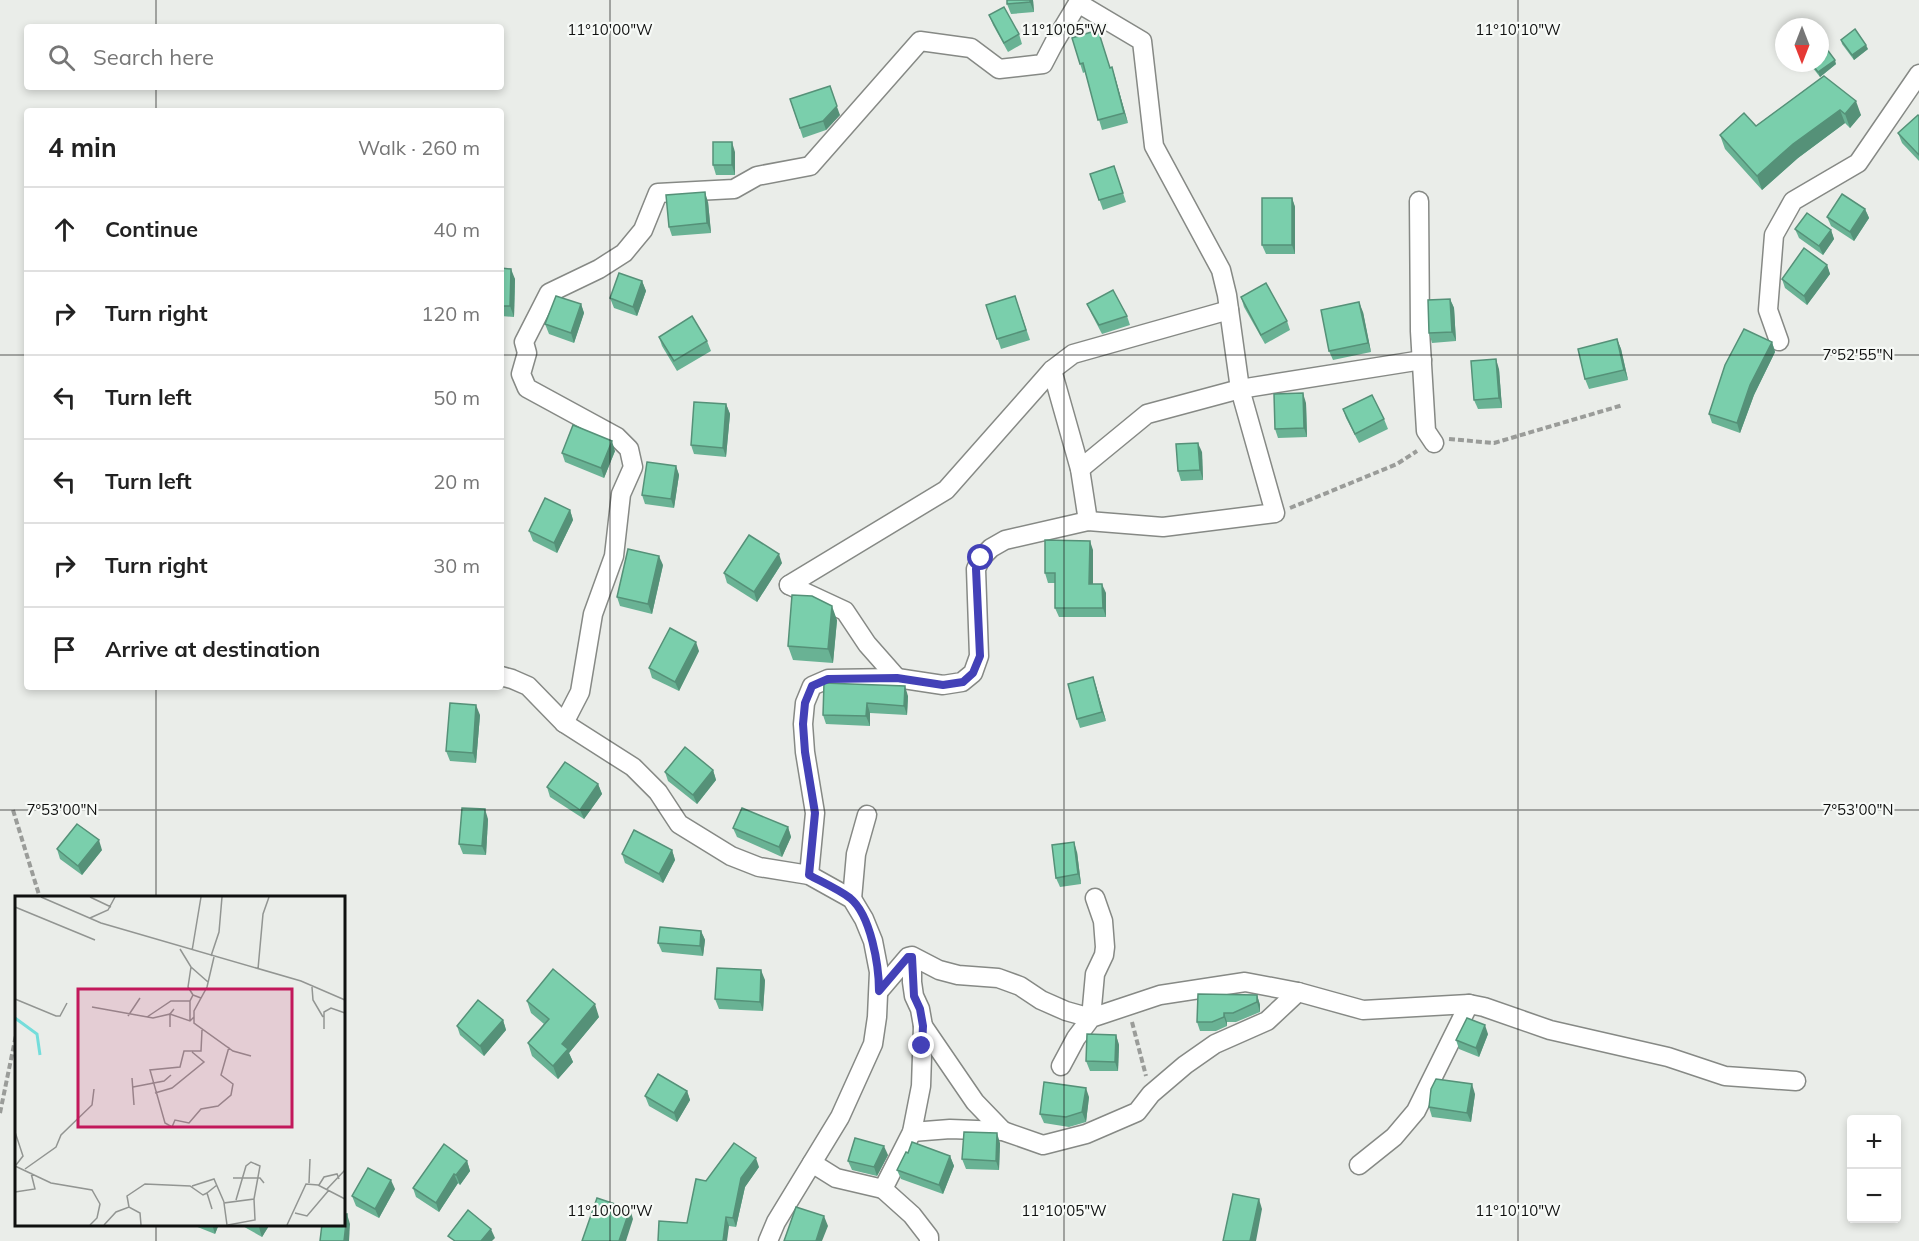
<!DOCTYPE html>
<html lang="en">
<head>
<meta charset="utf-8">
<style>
	body { margin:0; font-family:Mulish,sans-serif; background:#f6f6f6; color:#222 }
	.controls { position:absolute; right:18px; bottom:18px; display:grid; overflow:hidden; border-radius:6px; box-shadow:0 3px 9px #0003 }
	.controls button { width:54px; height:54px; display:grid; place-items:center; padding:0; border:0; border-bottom:2px solid #e0e0e0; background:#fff; color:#222; font:30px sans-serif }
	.compass { position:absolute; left:1775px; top:18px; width:54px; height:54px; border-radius:50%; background:#fff; box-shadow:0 3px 9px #0003; rotate:180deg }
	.stop { position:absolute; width:18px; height:18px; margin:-14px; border:4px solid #4341b7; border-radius:50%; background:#fff }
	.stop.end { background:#4341b7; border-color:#fff; box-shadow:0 2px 6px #0008 }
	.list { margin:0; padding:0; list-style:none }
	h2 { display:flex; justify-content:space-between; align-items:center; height:78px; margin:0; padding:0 24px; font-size:26px }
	h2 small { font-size:20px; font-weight:400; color:#767676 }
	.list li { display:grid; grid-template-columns:39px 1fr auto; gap:18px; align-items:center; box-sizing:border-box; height:84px; padding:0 24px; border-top:2px solid #e0e0e0 }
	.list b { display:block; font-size:22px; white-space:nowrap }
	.list em { font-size:20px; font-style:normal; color:#767676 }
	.icon { flex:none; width:33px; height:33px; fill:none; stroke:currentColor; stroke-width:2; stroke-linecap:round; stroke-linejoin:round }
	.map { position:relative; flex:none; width:1919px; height:1241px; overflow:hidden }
	.search { position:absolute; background:#fff; box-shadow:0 3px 9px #0003; left:24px; top:24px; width:480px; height:66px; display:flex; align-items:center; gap:15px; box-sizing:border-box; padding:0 21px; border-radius:6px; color:#767676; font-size:22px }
	.panel { position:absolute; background:#fff; box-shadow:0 3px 9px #0003; left:24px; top:108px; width:480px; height:582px; border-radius:6px }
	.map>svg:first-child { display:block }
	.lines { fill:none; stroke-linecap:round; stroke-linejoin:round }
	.minor-casing { stroke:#868985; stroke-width:21 }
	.path { stroke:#9a9c99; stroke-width:4; stroke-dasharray:6 3; stroke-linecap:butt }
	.minor { stroke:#fff; stroke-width:18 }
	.wall { fill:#69b294 }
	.shaded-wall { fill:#559178 }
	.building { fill:#7acfac; stroke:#559178; stroke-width:1.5 }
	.route { stroke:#4341b7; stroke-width:8 }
	.ticks { fill:none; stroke:#0f100f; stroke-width:1.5; stroke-opacity:0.45 }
	.inset-river { fill:none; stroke:#74dddb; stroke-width:3 }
	.inset-road { fill:none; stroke:#929592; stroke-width:1.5 }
	.view { fill:#c2185b; fill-opacity:0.15; stroke:#c2185b; stroke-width:3 }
	.inset-edge { fill:none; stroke:#0f100f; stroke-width:3 }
	.ticks-label { font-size:15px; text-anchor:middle; fill:#0f100f; stroke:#f7faf7; stroke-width:4.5; stroke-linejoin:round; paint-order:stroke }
</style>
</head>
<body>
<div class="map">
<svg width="1919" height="1241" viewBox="0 0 1919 1241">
	<rect width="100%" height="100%" fill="#eaede9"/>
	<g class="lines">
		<defs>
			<g id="minor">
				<path d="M1419 201 1420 331 1426 431 1434 443"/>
				<path d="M1779 341 1768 310 1774 235 1793 201 1858 163 1919 74"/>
				<path d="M1052 370 1080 469 1088 521"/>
				<path d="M1080 469 1147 414 1240 389 1422 360"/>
				<path d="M789 585 946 490 1052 370 1073 354 1229 310"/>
				<path d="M789 585 845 611 867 644 897 678"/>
				<path d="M501 676 512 679 528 686 564 723 633 767 658 792 679 824 731 856 759 867 809 875 852 899 864 919 873 941 879 972 877 1017 873 1044 840 1117 776 1222 768 1241"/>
				<path d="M564 723 580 692 593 614 614 556 621 494 633 467 629 449 617 437 527 388 521 374 527 353 524 342 549 293 599 269 624 253 643 230 658 193 734 189 757 176 810 166 920 41 971 48 999 69 1043 64 1054 43 1078 3 1142 41 1154 146 1221 270 1227 295 1240 389 1275 513 1163 527 1088 521 1005 540 991 548 981 558 976 569 979 656 973 673 962 682 943 685 897 678 828 679 812 686 805 703 803 724 805 752 815 813 809 875"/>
				<path d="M852 899 856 854 867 815"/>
				<path d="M879 991 908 957 912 956 939 970 958 975 998 978 1020 986 1041 1000 1066 1011 1091 1018 1095 974 1104 955 1105 947 1103 921 1095 898"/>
				<path d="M923 1026 975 1102 1003 1131"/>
				<path d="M1061 1066 1076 1038 1091 1018 1160 995 1245 982 1298 992 1363 1010 1469 1004 1484 1007 1550 1030 1668 1057 1725 1076 1796 1081"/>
				<path d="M912 1132 950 1129 1003 1131 1043 1145 1086 1134 1137 1112 1151 1094 1185 1065 1215 1044 1267 1021 1298 992"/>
				<path d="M812 1163 836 1178 883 1189 912 1132 921 1086 923 1026 920 1009 914 996 912 982V957"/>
				<path d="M1359 1165 1394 1137 1416 1111 1469 1004"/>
				<path d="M883 1189 912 1215 929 1237V1241"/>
			</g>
		</defs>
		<use href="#minor" class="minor-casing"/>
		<g class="path">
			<path d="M1449 439 1494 443 1623 405"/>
			<path d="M1290 508 1397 464 1417 451"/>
			<path d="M13 810 40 898"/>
			<path d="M1132 1022 1146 1076"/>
			<path d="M0 1113 16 1035"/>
		</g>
		<use href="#minor" class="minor"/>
	</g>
	<g class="wall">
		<path d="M1007 0H1033L1034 12 1011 14 1007 4Z"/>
		<path d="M989 15 1019 34 1022 44 1008 52 993 25Z"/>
		<path d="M1072 38 1110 68 1115 77 1128 123 1102 130 1085 72 1083 73Z"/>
		<path d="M1841 40 1868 49 1854 60 1842 44Z"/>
		<path d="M1809 63H1820L1836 64 1820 77Z"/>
		<path d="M1824 76 1861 115 1850 128 1845 123 1798 158 1762 190 1725 149 1720 135 1756 126Z"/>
		<path d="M790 99 840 115 826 130 803 138Z"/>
		<path d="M1919 116V161L1902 143 1898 133Z"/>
		<path d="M735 152V175H716L713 165Z"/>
		<path d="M1114 166 1126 202 1103 210 1090 174Z"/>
		<path d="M1292 198 1295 207V254H1266L1262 245Z"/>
		<path d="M708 202 711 233 672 236 669 227Z"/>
		<path d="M1865 209 1869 218 1854 241 1831 226 1827 217Z"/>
		<path d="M1795 229 1831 230 1834 239 1823 255 1799 238Z"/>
		<path d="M1827 265 1830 274 1807 305 1785 288 1782 279Z"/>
		<path d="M501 268 515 279 514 317 501 316Z"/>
		<path d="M642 281 646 291 637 316 614 308 610 298Z"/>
		<path d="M1015 296 1030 340 1001 349 986 305Z"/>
		<path d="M1241 297 1287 321 1290 330 1265 344 1244 307Z"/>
		<path d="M1450 299 1454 308 1456 341 1432 343 1429 333Z"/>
		<path d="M581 304 584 313 574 343 549 334 545 324Z"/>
		<path d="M1087 304 1127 316 1130 325 1102 334 1091 313Z"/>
		<path d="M1363 312 1371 352 1333 360 1329 351Z"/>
		<path d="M659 337 707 341 711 351 677 371 662 346Z"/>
		<path d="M1617 339 1621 349 1628 380 1589 389 1585 379Z"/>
		<path d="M1772 342 1775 352 1754 395 1740 433 1712 423 1709 414Z"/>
		<path d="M1499 369 1502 408 1478 409 1474 400Z"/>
		<path d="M1306 403 1307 437 1278 438 1275 429Z"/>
		<path d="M726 404 730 414 726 457 694 454 691 445Z"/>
		<path d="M1343 409 1384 419 1388 429 1359 443 1346 418Z"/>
		<path d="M615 451 604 478 565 462 562 453Z"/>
		<path d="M1202 452 1203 480 1181 481 1178 471Z"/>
		<path d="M676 466 679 475 674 508 645 504 642 495Z"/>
		<path d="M570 510 573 520 557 553 533 541 529 531Z"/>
		<path d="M1093 550V584L1106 593V617H1059L1055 608V583H1048L1045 573Z"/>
		<path d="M782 563 757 602 727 583 724 573Z"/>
		<path d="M663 565 652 614 620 606 617 597Z"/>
		<path d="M837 620 833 663 793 660 788 646Z"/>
		<path d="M699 651 679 691 652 678 649 668Z"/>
		<path d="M1093 677 1106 721 1080 728 1077 719Z"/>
		<path d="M824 683 908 696 907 715 870 713V726L826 724 823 715Z"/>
		<path d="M480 715 476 763 450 761 446 751Z"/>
		<path d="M713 770 716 780 697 804 668 781 665 772Z"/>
		<path d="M598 784 602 794 584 819 550 797 547 787Z"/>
		<path d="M488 819 486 855 463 854 459 844Z"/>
		<path d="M788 827 791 837 782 857 737 837 733 828Z"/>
		<path d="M57 849 102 850 82 875 60 859Z"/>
		<path d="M672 850 675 860 663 883 625 863 622 854Z"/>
		<path d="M1077 852 1081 884 1060 887 1056 878Z"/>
		<path d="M701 931 705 940 703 956 662 952 658 943Z"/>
		<path d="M765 980 763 1011 719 1009 715 999Z"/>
		<path d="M1257 995 1260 1005V1012L1236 1022H1227V1026L1216 1031H1200L1197 1022Z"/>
		<path d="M527 1001 599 1017 569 1053 573 1062 558 1079 532 1056 528 1043 544 1024 531 1013Z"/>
		<path d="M503 1020 506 1030 484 1056 460 1035 457 1026Z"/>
		<path d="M1488 1034 1479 1057 1459 1049 1456 1040Z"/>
		<path d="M1116 1035 1119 1045 1118 1071H1090L1086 1061Z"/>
		<path d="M687 1091 690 1100 677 1122 649 1106 645 1096Z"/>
		<path d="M1475 1094 1471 1122 1432 1117 1429 1107Z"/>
		<path d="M1089 1097 1086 1122 1069 1127 1044 1123 1040 1114Z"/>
		<path d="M1000 1143 999 1170 966 1169 962 1159Z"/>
		<path d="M888 1155 877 1176 852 1170 848 1161Z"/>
		<path d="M950 1156 954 1166 943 1194 901 1179 897 1170Z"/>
		<path d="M467 1161 470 1171 460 1185 458 1183 439 1212 416 1197 413 1188Z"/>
		<path d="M759 1167 745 1187 736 1227 729 1226 687 1223 706 1181Z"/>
		<path d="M395 1189 379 1218 356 1206 352 1196Z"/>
		<path d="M194 1224H219L215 1234 195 1226Z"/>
		<path d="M239 1224H270L262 1237Z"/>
	</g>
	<g class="shaded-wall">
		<path d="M1030 0H1033L1034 12 1030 2Z"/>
		<path d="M1866 45 1868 49 1854 60 1852 55Z"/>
		<path d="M1835 60 1836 64 1820 77 1818 72Z"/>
		<path d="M1112 67 1115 77 1128 123 1124 113Z"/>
		<path d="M833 96 840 115 826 130 823 121Z"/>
		<path d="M1856 101 1861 115 1850 128 1845 114Z"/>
		<path d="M1840 110 1845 123 1798 158 1762 190 1757 176 1793 144Z"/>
		<path d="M732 142 735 152V175L732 165Z"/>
		<path d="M705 192 708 202 711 233 707 223Z"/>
		<path d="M1292 198 1295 207V254L1292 245Z"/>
		<path d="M1865 209 1869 218 1854 241 1850 232Z"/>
		<path d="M1831 230 1834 239 1823 255 1819 246Z"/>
		<path d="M1827 265 1830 274 1807 305 1804 296Z"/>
		<path d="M511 269 515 279 514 317 510 306Z"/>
		<path d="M642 281 646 291 637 316 633 307Z"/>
		<path d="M1450 299 1454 308 1456 341 1452 332Z"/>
		<path d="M1359 302 1363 312 1371 352 1368 343Z"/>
		<path d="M581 304 584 313 574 343 571 333Z"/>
		<path d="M1617 339 1621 349 1628 380 1624 370Z"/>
		<path d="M1772 342 1775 352 1754 395 1740 433 1737 423 1750 385Z"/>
		<path d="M1496 359 1499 369 1502 408 1499 398Z"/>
		<path d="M1303 393 1306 403 1307 437 1304 428Z"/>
		<path d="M726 404 730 414 726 457 723 448Z"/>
		<path d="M612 441 615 451 604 478 601 468Z"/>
		<path d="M1198 443 1202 452 1203 480 1200 470Z"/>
		<path d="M676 466 679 475 674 508 671 499Z"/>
		<path d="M570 510 573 520 557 553 554 543Z"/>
		<path d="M1090 541 1093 550V593L1089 584Z"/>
		<path d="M779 554 782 563 757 602 754 592Z"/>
		<path d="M659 556 663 565 652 614 648 604Z"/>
		<path d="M1102 584 1106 593V617L1103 608Z"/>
		<path d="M832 606 837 620 833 663 828 649Z"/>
		<path d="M696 642 699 651 679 691 675 682Z"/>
		<path d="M1093 677 1096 686 1106 721 1102 712Z"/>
		<path d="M905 686 908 696 907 715 904 706Z"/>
		<path d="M867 703 870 713V726L866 716Z"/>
		<path d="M476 705 480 715 476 763 473 753Z"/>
		<path d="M713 770 716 780 697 804 693 795Z"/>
		<path d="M598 784 602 794 584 819 580 810Z"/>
		<path d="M485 809 488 819 486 855 482 846Z"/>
		<path d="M788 827 791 837 782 857 779 847Z"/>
		<path d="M99 840 102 850 82 875 78 866Z"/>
		<path d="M1074 842 1077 852 1081 884 1078 874Z"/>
		<path d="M672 850 675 860 663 883 659 874Z"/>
		<path d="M701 931 705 940 703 956 700 946Z"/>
		<path d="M761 970 765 980 763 1011 760 1002Z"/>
		<path d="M1257 995 1260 1005V1012L1257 1002Z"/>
		<path d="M595 1004 599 1017 569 1053 573 1062 558 1079 553 1066 562 1044Z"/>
		<path d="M1224 1013 1227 1022V1026L1224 1017Z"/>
		<path d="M503 1020 506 1030 484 1056 480 1046Z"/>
		<path d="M1485 1025 1488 1034 1479 1057 1476 1048Z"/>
		<path d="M1116 1035 1119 1045 1118 1071 1115 1062Z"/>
		<path d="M1472 1084 1475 1094 1471 1122 1467 1113Z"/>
		<path d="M1086 1088 1089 1097 1086 1122 1082 1112Z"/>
		<path d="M687 1091 690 1100 677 1122 674 1113Z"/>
		<path d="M997 1133 1000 1143 999 1170 996 1161Z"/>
		<path d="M884 1146 888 1155 877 1176 874 1167Z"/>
		<path d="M950 1156 954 1166 943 1194 939 1185Z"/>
		<path d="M756 1158 759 1167 745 1187 736 1227 733 1218 741 1178Z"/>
		<path d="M467 1161 470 1171 460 1185 456 1175Z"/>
		<path d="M454 1174 458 1183 439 1212 436 1203Z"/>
		<path d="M391 1180 395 1189 379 1218 375 1209Z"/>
		<path d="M1259 1199 1262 1209 1256 1241H1250Z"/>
		<path d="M630 1209 633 1219 626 1241H619Z"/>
		<path d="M347 1214 350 1224 349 1241H344Z"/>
		<path d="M824 1216 828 1226 822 1241H816Z"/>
		<path d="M726 1217 729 1226 727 1241H723Z"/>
		<path d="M212 1224H219L215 1234Z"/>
		<path d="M258 1224H270L262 1237Z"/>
		<path d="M491 1229 495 1238 492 1241H481Z"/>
	</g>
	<g class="building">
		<path d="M1007 0H1030V2L1007 4Z"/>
		<path d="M1004 7 1019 34 1004 43 989 15Z"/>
		<path d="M1855 29 1866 45 1852 55 1841 40Z"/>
		<path d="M1098 30 1110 68 1112 67 1124 113 1098 120 1083 63 1080 64 1072 38Z"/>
		<path d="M1823 44 1835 60 1818 72 1811 63H1820V46Z"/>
		<path d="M1824 76 1856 101 1845 114 1840 110 1793 144 1757 176 1720 135 1744 113 1756 126Z"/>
		<path d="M830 86 837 106 823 121 800 128 790 99Z"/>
		<path d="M1918 115 1919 116V155L1898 133Z"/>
		<rect x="713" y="142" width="19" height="23"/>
		<path d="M1114 166 1123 193 1099 200 1090 174Z"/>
		<path d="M705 192 707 223 669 227 666 195Z"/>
		<path d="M1842 194 1865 209 1850 232 1827 217Z"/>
		<rect x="1262" y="198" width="30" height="47"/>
		<path d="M1807 213 1831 230 1819 246 1795 229Z"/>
		<path d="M1804 248 1827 265 1804 296 1782 279Z"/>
		<path d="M501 268 511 269 510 306H501Z"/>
		<path d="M619 273 642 281 633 307 610 298Z"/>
		<path d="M1266 283 1287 321 1261 335 1241 297Z"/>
		<path d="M1113 290 1127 316 1099 325 1087 304Z"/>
		<path d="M556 296 581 304 571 333 545 324Z"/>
		<path d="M1015 296 1026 330 997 339 986 305Z"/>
		<path d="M1450 299 1452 332 1429 333 1428 300Z"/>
		<path d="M1359 302 1368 343 1329 351 1321 310Z"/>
		<path d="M692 316 707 341 674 361 659 337Z"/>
		<path d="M1744 329 1772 342 1750 385 1737 423 1709 414 1725 365Z"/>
		<path d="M1617 339 1624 370 1585 379 1578 349Z"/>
		<path d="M1496 359 1499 398 1474 400 1471 361Z"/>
		<path d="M1303 393 1304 428 1275 429 1274 394Z"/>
		<path d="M1372 395 1384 419 1355 434 1343 409Z"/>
		<path d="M694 402 726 404 723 448 691 445Z"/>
		<path d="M573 425 612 441 601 468 562 453Z"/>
		<path d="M1198 443 1200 470 1178 471 1176 444Z"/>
		<path d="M647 462 676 466 671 499 642 495Z"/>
		<path d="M545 498 570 510 554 543 529 531Z"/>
		<path d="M749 535 779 554 754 592 724 573Z"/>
		<path d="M1045 540 1090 541 1089 584H1102L1103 608H1055V573H1045Z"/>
		<path d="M628 549 659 556 648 604 617 597Z"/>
		<path d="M792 595 812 596 832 606 828 649 788 646Z"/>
		<path d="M670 628 696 642 675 682 649 668Z"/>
		<path d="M1093 677 1102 712 1077 719 1068 684Z"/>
		<path d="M824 683 905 686 904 706 867 703 866 716 823 715Z"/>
		<path d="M450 703 476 705 473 753 446 751Z"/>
		<path d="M685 747 713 770 693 795 665 772Z"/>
		<path d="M565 762 598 784 580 810 547 787Z"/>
		<path d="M462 808 485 809 482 846 459 844Z"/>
		<path d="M742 808 788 827 779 847 733 828Z"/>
		<path d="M77 824 99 840 78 866 57 849Z"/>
		<path d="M634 830 672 850 659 874 622 854Z"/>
		<path d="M1074 842 1078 874 1056 878 1052 845Z"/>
		<path d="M660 927 701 931 700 946 658 943Z"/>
		<path d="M717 968 761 970 760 1002 715 999Z"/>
		<path d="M553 969 595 1004 562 1044 568 1049 553 1066 528 1043 549 1019 527 1001Z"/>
		<path d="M1198 994 1257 995V1002L1233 1013H1224V1017L1212 1022H1197Z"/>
		<path d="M478 1000 503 1020 480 1046 457 1026Z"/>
		<path d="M1467 1018 1485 1025 1476 1048 1456 1040Z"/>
		<path d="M1087 1034 1116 1035 1115 1062 1086 1061Z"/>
		<path d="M658 1074 687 1091 674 1113 645 1096Z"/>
		<path d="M1436 1079 1472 1084 1467 1113 1429 1107 1431 1089Z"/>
		<path d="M1044 1082 1086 1088 1082 1112 1066 1117 1040 1114Z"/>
		<path d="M964 1132 997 1133 996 1161 962 1159Z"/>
		<path d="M855 1138 884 1146 874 1167 848 1161Z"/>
		<path d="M912 1142 950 1156 939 1185 897 1170 906 1152 908 1153Z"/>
		<path d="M734 1143 756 1158 741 1178 733 1218 726 1217 723 1241H658L659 1221 687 1223 696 1179 706 1181Z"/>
		<path d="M444 1144 467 1161 456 1175 454 1174 436 1203 413 1188Z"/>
		<path d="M368 1168 391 1180 375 1209 352 1196Z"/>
		<path d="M1233 1194 1259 1199 1250 1241H1223Z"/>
		<path d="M597 1198 630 1209 619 1241H582Z"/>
		<path d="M796 1207 824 1216 816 1241H784Z"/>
		<path d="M468 1210 491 1229 481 1241H455L448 1236Z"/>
		<path d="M344 1214H347L344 1241H320L322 1224H344Z"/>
	</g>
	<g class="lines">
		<path class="route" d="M922 1046 923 1026 920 1009 914 996 912 957H908L879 991C879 966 871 915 850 898 838 889 822 882 809 875L815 813 805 752 803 724 805 703 812 686 828 679 897 678 943 685 963 682 973 673 980 656 976 569 981 558"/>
	</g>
	<path class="ticks" d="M156 0V27M610 0V1241M1064 0V1241M1518 0V1241M156 87V111M0 355H27M501 355H1919M156 687V898M0 810H1919M156 1224V1241"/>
	<g transform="translate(15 896)">
		<rect width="330" height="330" fill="#eaede9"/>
		<path class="inset-river" d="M0 122 22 138 25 159"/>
		<path class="inset-road" d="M26 1 86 27 286 85 330 104M75 1 96 11M0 11 80 44M75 22 93 14 100 1M165 53 176 71 193 86M177 55 186 1M196 60 204 36 207 1M199 61 192 91 179 115V127L218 155 236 160M176 71 173 91 178 99M243 73 248 18 254 1M297 91 298 104 308 121M0 103 41 120H45L52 107M77 111 138 122 155 118 159 113M113 120 125 102M132 121 156 105H175M175 125V105L178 99 186 102M155 131V118L175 125 179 121M309 133V116L316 112 330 117M187 134 186 155H169L165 171 135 174 150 227 157 231 160 224 174 227 186 213 203 210 216 199 218 188 206 179 214 151M117 182 119 209M118 191 149 185 156 179M140 197 157 192 189 166 177 156M0 236 8 260 1 269M0 270 36 287 77 294 85 308 82 322 75 329M10 273 41 251 46 239 77 209 79 193M218 282H245L249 287M294 287 295 263M304 289 309 281 322 278 324 283M177 290 199 283 209 306M312 293 330 274M0 296 20 293 16 277M114 311 112 300 130 288 175 290 188 299 192 297M197 313 192 297 202 289M280 317 292 320 314 294M89 329 101 316 114 311 125 317 126 329M212 329 209 307 239 303 245 270 236 266 231 270 221 304M213 329 240 324 239 303M272 329 291 288 303 289 330 303"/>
		<path class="view" d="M63 93H277V231H63Z"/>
		<rect width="330" height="330" class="inset-edge"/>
	</g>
	<g class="ticks-label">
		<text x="610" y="35">11°10'00"W</text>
		<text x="1064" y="35">11°10'05"W</text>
		<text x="1518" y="35">11°10'10"W</text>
		<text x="1858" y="360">7°52'55"N</text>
		<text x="1858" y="815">7°53'00"N</text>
		<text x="62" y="815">7°53'00"N</text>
		<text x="610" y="1216">11°10'00"W</text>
		<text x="1064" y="1216">11°10'05"W</text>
		<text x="1518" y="1216">11°10'10"W</text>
	</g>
</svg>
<div class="controls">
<button>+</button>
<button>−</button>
</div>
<svg class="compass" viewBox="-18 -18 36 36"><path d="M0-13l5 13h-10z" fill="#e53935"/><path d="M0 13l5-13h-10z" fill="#767676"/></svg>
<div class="stop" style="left:981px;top:558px"></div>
<div class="stop end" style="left:922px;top:1046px"></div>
<div class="search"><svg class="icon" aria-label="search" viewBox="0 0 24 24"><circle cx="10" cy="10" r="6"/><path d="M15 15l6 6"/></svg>Search here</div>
<section class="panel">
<h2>4 min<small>Walk · 260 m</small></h2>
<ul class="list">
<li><svg class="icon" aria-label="ahead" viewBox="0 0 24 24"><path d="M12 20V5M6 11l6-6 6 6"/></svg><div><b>Continue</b></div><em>40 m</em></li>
<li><svg class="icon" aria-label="right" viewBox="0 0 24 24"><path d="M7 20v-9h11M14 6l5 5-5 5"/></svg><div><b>Turn right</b></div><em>120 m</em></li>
<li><svg class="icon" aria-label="left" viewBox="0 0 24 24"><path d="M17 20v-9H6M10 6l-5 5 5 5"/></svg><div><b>Turn left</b></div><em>50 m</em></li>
<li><svg class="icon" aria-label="left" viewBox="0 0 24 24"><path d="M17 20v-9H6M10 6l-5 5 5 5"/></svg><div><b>Turn left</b></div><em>20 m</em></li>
<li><svg class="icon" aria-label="right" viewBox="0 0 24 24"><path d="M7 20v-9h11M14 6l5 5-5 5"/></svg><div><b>Turn right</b></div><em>30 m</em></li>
<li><svg class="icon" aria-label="arrive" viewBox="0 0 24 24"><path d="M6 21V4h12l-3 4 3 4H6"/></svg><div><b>Arrive at destination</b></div></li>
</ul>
</section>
</div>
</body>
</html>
